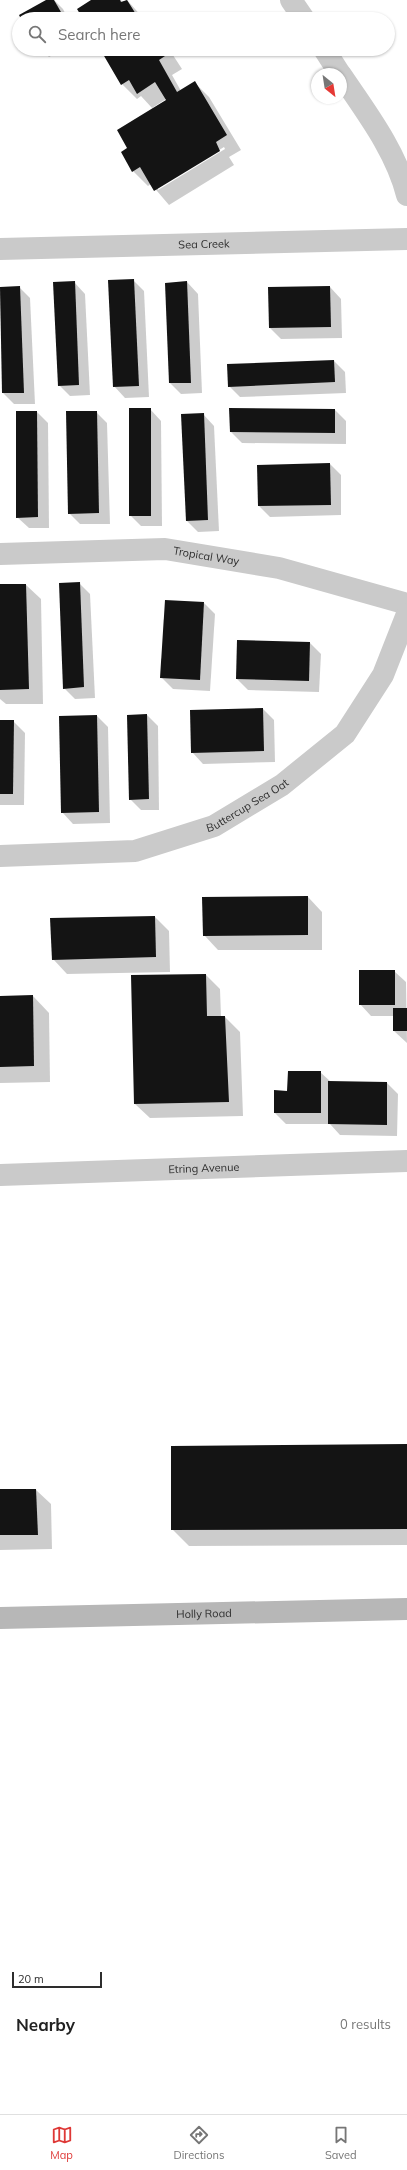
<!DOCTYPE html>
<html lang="en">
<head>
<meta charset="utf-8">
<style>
	body { margin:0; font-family:Mulish,sans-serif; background:#f2f2f2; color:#222 }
	.compass { position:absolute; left:311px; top:68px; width:36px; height:36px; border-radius:50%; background:#fff; box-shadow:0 1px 3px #0004; rotate:150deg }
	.scale { position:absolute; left:12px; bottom:10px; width:90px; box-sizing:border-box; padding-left:4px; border:2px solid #2d2d2d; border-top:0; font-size:11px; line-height:14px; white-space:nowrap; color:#2d2d2d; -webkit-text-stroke:3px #fff; paint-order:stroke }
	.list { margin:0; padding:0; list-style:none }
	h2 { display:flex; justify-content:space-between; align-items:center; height:52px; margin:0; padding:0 16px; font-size:17px }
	h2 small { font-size:13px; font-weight:400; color:#767676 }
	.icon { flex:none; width:22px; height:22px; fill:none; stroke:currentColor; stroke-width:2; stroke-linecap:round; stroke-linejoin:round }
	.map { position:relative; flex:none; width:407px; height:1998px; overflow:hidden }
	.search { position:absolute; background:#fff; box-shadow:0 1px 3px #0004; left:12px; right:12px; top:12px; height:44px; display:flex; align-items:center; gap:10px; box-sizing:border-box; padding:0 14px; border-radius:22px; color:#767676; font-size:15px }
	.sheet { height:116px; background:#fff }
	nav { display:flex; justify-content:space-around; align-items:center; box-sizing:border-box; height:56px; border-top:1px solid #e0e0e0; background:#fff; font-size:11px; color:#767676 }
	nav a { display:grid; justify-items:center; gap:2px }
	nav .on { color:#de3836 }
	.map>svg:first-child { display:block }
	.shadow { fill:#0003; fill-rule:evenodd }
	.building { fill:#141414 }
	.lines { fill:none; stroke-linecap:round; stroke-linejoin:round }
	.minor { stroke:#cacaca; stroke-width:22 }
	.secondary { stroke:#b7b7b7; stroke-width:22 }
	.labels { text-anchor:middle; stroke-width:4; stroke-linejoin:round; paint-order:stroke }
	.street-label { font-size:11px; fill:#2d2d2d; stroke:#fff }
</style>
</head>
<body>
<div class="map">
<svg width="407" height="1998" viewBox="0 0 407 1998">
	<rect width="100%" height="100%" fill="#fff"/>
	<g class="shadow">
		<path d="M48 0H54L63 9 68 19H22Z"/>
		<path d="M93 0H121L122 2 127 0 144 19H84Z"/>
		<path d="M41 49H64L49 57Z"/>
		<path d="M101 49H169L182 69 172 75 181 91 195 83 209 97 241 150 229 157 234 165 169 205 151 184 148 186 133 171 122 153 129 149 167 101 166 99 152 108 141 96 137 99 122 84ZM224 147 225 149 158 190V188Z"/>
		<path d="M133 280 144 291 149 397 125 398 114 386Z"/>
		<path d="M74 282 85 294 90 395 70 396 59 385Z"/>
		<path d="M187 282 198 294 202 393 181 394 170 383Z"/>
		<path d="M19 287 30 298 35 404H14L3 393 0 288Z"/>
		<path d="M330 287 341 299 342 338 281 339 270 328Z"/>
		<path d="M334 361 345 372 346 393 240 397 229 386 228 365Z"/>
		<path d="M150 409 161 421 162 526H141L130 515Z"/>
		<path d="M230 409 335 410 346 421V444L242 443 231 432Z"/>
		<path d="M37 412 48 423 49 528H29L17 517Z"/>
		<path d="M96 412 107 423 110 524H80L69 513Z"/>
		<path d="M203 414 214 426 219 531 198 532 187 521Z"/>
		<path d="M330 464 341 475V515L270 517 259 506Z"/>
		<path d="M79 583 90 594 95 698 75 699 64 688Z"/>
		<path d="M0 585H26L41 599 43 704H6L0 699Z"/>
		<path d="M204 603 215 614 210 691 173 689 162 678Z"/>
		<path d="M310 643 321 654 319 692 248 690 237 679Z"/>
		<path d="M263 709 274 720 275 762 203 764 192 752Z"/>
		<path d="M147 715 158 726 159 810H141L130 799Z"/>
		<path d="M97 716 108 727 110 823 73 824 62 812Z"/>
		<path d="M0 721H13L25 733 24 805H0Z"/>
		<path d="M308 897 322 912V950H218L204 935Z"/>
		<path d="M155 917 169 931 170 972 67 974 53 959Z"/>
		<path d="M394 971 406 982 407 1043 394 1031V1016H371L360 1004Z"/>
		<path d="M206 975 220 989 221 1017H225L240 1032 243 1116 150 1118 135 1104Z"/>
		<path d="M33 996 49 1013 50 1082 0 1083V997Z"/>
		<path d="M320 1072 331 1082 387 1083 398 1094 397 1136 340 1135 330 1124H286L275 1113 288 1092Z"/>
		<path d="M407 1444V1545L189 1546 172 1529Z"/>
		<path d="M0 1490H36L51 1504 52 1549 0 1550Z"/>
	</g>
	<g class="building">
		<path d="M46 0H54L65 19H21L19 15Z"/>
		<path d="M91 0H120L121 2 127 0 139 19H83L77 9Z"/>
		<path d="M100 49H165L168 54 159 60 177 92 195 81 227 135 216 142 220 151 154 191 140 167 132 172 121 152 127 148 117 130 166 100 155 82 137 94 129 80 121 85Z"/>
		<path d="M134 279 139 386 113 387 108 280Z"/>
		<path d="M75 281 79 385 58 386 53 282Z"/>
		<path d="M187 281 191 383H169L165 283Z"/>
		<path d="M20 286 24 393H2L0 287Z"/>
		<path d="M330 286 331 327 269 328 268 287Z"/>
		<path d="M334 360 335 382 228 387 227 364Z"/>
		<rect x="129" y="408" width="22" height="108"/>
		<path d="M229 408 335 409V433L230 432Z"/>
		<path d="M16 411H37L38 517 16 518Z"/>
		<path d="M66 411H97L99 513 68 514Z"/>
		<path d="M204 413 208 520 186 521 181 414Z"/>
		<path d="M330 463 331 505 258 506 257 465Z"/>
		<path d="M80 582 84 687 63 689 59 583Z"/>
		<path d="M0 584H26L29 689 0 690Z"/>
		<path d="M165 600 204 602 200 680 160 678Z"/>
		<path d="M237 640 310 642 309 681 236 679Z"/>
		<path d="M263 708 264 751 191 753 190 710Z"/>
		<path d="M147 714 149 799 129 800 127 715Z"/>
		<path d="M97 715 99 812 61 813 59 716Z"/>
		<path d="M0 720H14L13 794H0Z"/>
		<path d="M308 896V935L203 936 202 897Z"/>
		<path d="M155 916 156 957 52 960 50 918Z"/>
		<rect x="359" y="970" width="36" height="35"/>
		<path d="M206 974 207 1016H225L229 1102 134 1104 131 975Z"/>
		<path d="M33 995 34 1066 0 1067V996Z"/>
		<rect x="393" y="1008" width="14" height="23"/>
		<path d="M288 1071H321V1113H274V1090L287 1091Z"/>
		<path d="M328 1081 387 1082V1125L328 1124Z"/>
		<path d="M407 1444V1529L171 1530V1446Z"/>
		<path d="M0 1489H36L38 1535H0Z"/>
	</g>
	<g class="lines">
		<g class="minor">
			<path d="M291 0 304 19"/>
			<path d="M324 49 340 74"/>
			<path d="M341 75C366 112 396 151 407 195"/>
			<path id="s1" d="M0 249 407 239"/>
			<path id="s2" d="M0 554 165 549 279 568 407 604"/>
			<path id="s3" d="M0 856 135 851 214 826 282 785 345 734 383 675 407 614"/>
			<path id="s4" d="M0 1175 407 1161"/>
		</g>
		<path class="secondary" id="s5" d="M0 1618 407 1609"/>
	</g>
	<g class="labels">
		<g class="street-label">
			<text dy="4" stroke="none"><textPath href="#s1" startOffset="204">Sea Creek</textPath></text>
			<text dy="4" stroke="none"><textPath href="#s2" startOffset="207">Tropical Way</textPath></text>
			<text dy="4" stroke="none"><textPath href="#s3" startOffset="257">Buttercup Sea Oat</textPath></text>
			<text dy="4" stroke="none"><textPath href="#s4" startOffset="204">Etring Avenue</textPath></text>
			<text dy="4" stroke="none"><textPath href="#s5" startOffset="204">Holly Road</textPath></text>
		</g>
	</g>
</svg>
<svg class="compass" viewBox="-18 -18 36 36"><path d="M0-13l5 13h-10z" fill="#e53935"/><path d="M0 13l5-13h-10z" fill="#767676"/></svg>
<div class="scale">20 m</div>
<div class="search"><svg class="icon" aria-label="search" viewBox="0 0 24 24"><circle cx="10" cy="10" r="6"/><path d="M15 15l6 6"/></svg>Search here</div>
</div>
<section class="sheet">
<h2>Nearby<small>0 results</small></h2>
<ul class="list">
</ul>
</section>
<nav>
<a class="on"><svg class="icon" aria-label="map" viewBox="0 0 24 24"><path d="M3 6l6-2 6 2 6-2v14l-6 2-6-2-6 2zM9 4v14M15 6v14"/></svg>Map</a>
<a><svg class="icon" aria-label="directions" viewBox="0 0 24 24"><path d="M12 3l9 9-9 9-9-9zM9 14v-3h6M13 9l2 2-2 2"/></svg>Directions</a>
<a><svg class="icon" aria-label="saved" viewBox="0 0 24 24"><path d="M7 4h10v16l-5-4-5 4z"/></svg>Saved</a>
</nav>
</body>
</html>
